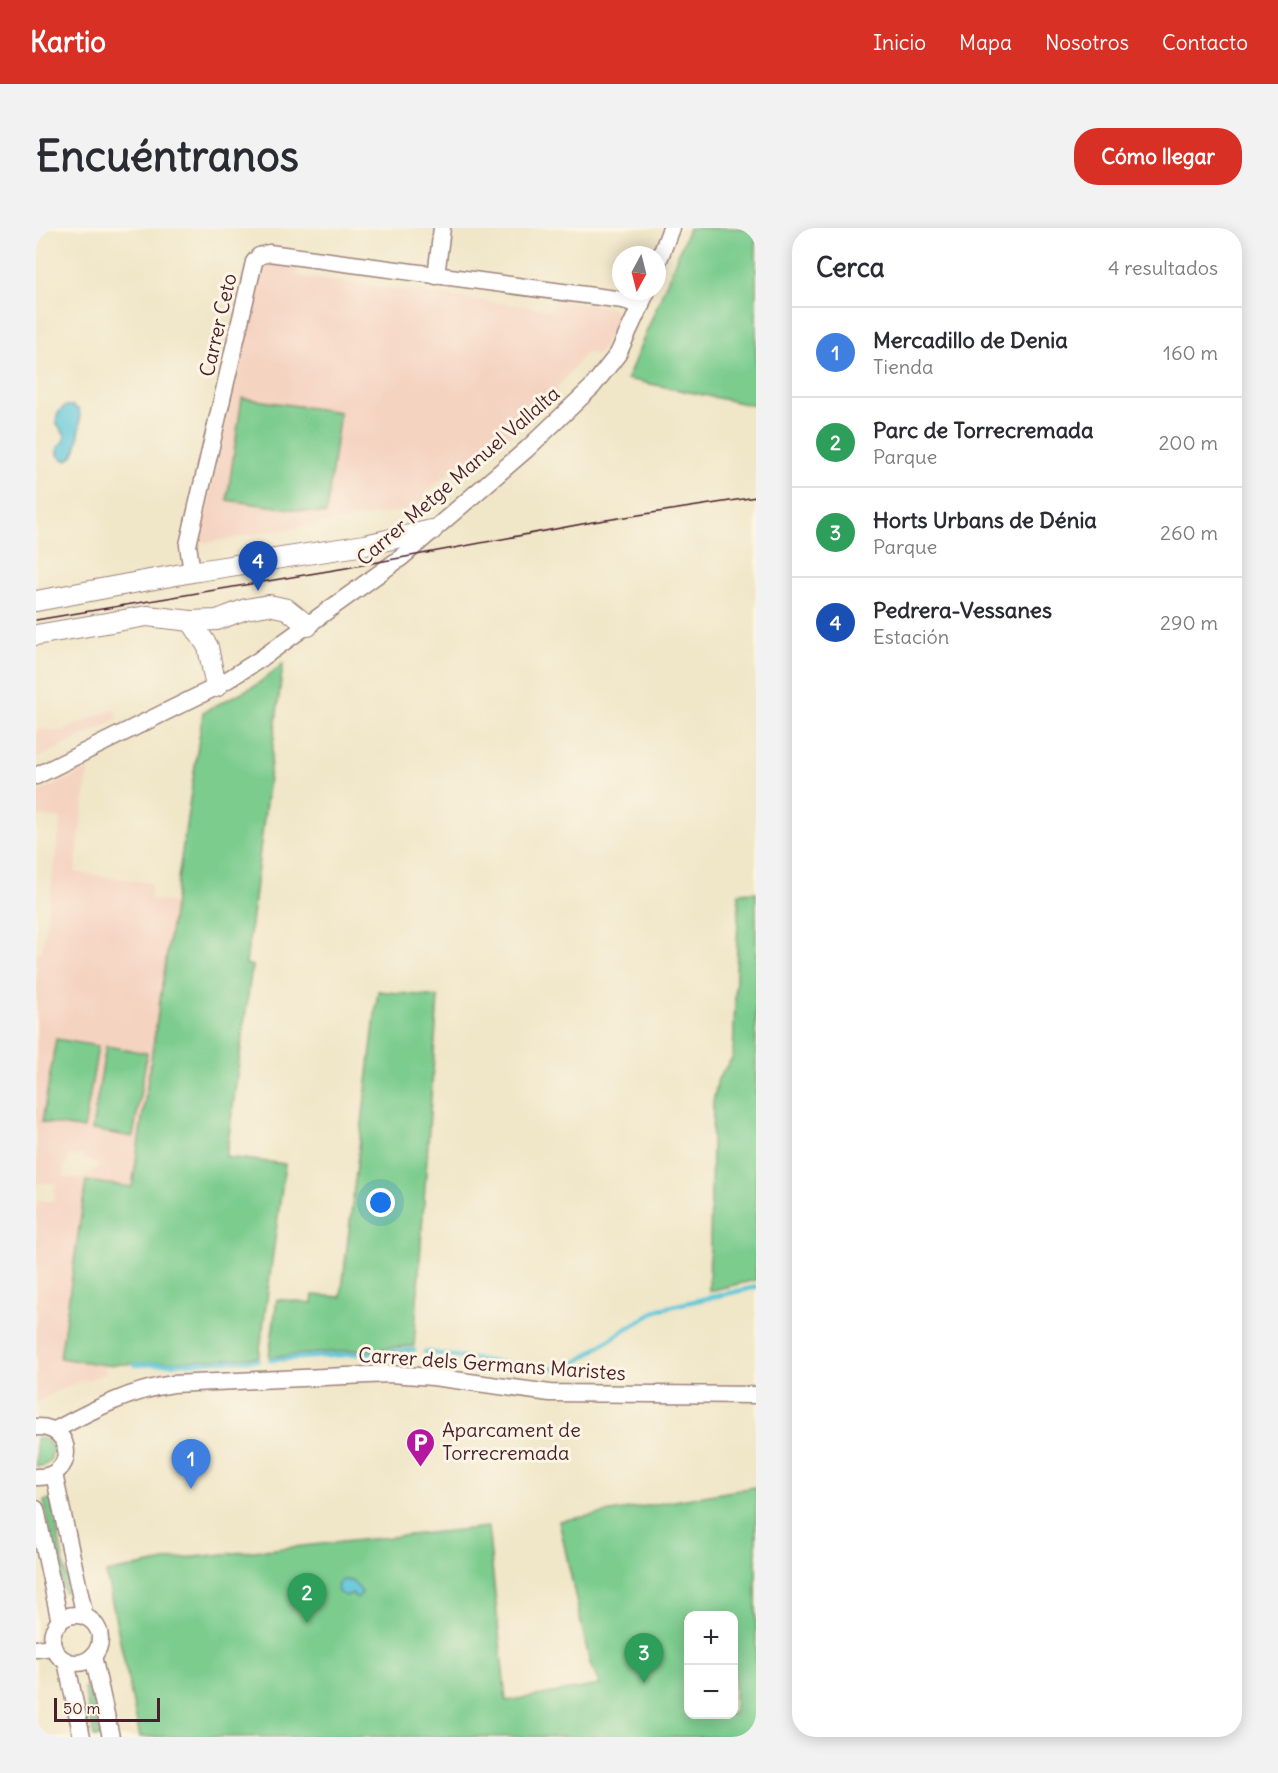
<!DOCTYPE html>
<html lang="es">
<head>
<meta charset="utf-8">
<style>
	body { margin:0; font-family:Delius,sans-serif; background:#f2f2f3; color:#2b2b33 }
	.controls { position:absolute; right:18px; bottom:18px; display:grid; overflow:hidden; border-radius:12px; box-shadow:0 3px 15px #0003 }
	.controls button { width:54px; height:54px; display:grid; place-items:center; padding:0; border:0; border-bottom:2px solid #e1e1e2; background:#fff; color:#2b2b33; font:30px sans-serif }
	.compass { position:absolute; left:576px; top:18px; width:54px; height:54px; border-radius:50%; background:#fff; box-shadow:0 3px 15px #0003; rotate:187deg }
	.scale { position:absolute; left:18px; bottom:15px; width:106px; box-sizing:border-box; padding-left:6px; border:3px solid #4a1f2b; border-top:0; font-size:16px; line-height:21px; white-space:nowrap; color:#4a1f2b; -webkit-text-stroke:4px #fcf5e5; paint-order:stroke }
	.you { position:absolute; left:345px; top:975px; width:21px; height:21px; margin:-15px; border:4px solid #fff; border-radius:50%; background:#1a73e8; box-shadow:0 0 0 9px #1a73e833 }
	.badge { display:grid; place-items:center; width:39px; height:39px; border-radius:50%; background:#d93025; color:#fff; font-size:20px; font-weight:700 }
	.pin { position:absolute; translate:-50% -50px; filter:drop-shadow(0 2px 3px #0008) }
	.pin::after { content:''; position:absolute; top:32px; width:21px; height:18px; background:inherit; clip-path:polygon(0 0,100% 0,50% 100%) }
	.list { margin:0; padding:0; list-style:none }
	h2 { display:flex; justify-content:space-between; align-items:center; height:78px; margin:0; padding:0 24px; font-size:26px }
	h2 small { font-size:20px; font-weight:400; color:#7c7c81 }
	.list li { display:grid; grid-template-columns:39px 1fr auto; gap:18px; align-items:center; box-sizing:border-box; height:90px; padding:0 24px; border-top:2px solid #e1e1e2 }
	.list b { display:block; font-size:22px; white-space:nowrap }
	.list p { margin:0; font-size:20px; white-space:nowrap; color:#7c7c81 }
	.list em { font-size:20px; font-style:normal; color:#7c7c81 }
	.map { position:relative; flex:none; width:720px; height:1509px; overflow:hidden; border-radius:24px }
	header { display:flex; align-items:center; gap:36px; box-sizing:border-box; height:84px; padding:0 30px; background:#d93025; color:#fff }
	header strong { font-size:28px }
	nav { display:flex; gap:33px; margin-inline-start:auto; font-size:21px }
	.intro { display:flex; align-items:center; justify-content:space-between; box-sizing:border-box; height:144px; padding:0 36px }
	h1 { margin:0; font-size:42px }
	.button { padding:15px 27px; border-radius:24px; background:#d93025; color:#fff; font-size:21px; font-weight:700 }
	main { display:flex; gap:36px; padding:0 36px }
	aside { flex:1; background:#fff; border-radius:24px; box-shadow:0 3px 15px #0003 }
	.map>svg:first-child { display:block }
	.built { fill:#f5d3c1; fill-rule:evenodd }
	.green { fill:#7bcc8e; stroke:#62765c; stroke-width:1.5; fill-rule:evenodd }
	.water { fill:#5ec7da; stroke:#547382; stroke-width:1.5 }
	.lines { fill:none; stroke-linecap:round; stroke-linejoin:round }
	.stream { stroke:#5ec7da; stroke-width:4.5 }
	.minor-casing { stroke:#9d827a; stroke-width:19 }
	.major-casing { stroke:#9d827a; stroke-width:22 }
	.minor { stroke:#fff; stroke-width:16 }
	.major { stroke:#fff; stroke-width:20 }
	.tram { stroke:#4a1f2b; stroke-width:1.5 }
	.labels { text-anchor:middle; stroke-width:6; stroke-linejoin:round; paint-order:stroke }
	.street-label { font-size:20px; fill:#4a1f2b; stroke:#fcf5e5 }
	.poi-label { font-size:20px; fill:#4a1f2b; stroke:#fcf5e5; text-anchor:start }
</style>
</head>
<body>
<header>
<strong>Kartio</strong>
<nav><a>Inicio</a><a>Mapa</a><a>Nosotros</a><a>Contacto</a></nav>
</header>
<div class="intro"><h1>Encuéntranos</h1><a class="button">Cómo llegar</a></div>
<main>
<div class="map">
<svg width="720" height="1509" viewBox="0 0 720 1509">
	<rect width="100%" height="100%" fill="#fcf5e5"/>
	<filter id="ink" filterUnits="userSpaceOnUse"><feTurbulence type="fractalNoise" baseFrequency=".0167" numOctaves="2"/><feDisplacementMap in="SourceGraphic" scale="12" xChannelSelector="R" yChannelSelector="G"/><feConvolveMatrix kernelMatrix="1 2 1 2 8 2 1 2 1" color-interpolation-filters="sRGB"/></filter>
	<filter id="wash" filterUnits="userSpaceOnUse"><feTurbulence type="fractalNoise" baseFrequency=".008" numOctaves="4" result="noise"/><feDisplacementMap in="SourceGraphic" scale="24" xChannelSelector="R" yChannelSelector="G"/><feGaussianBlur stdDeviation="1.35" result="paint"/><feColorMatrix in="noise" values="0 0 0 0 0 0 0 0 0 0 0 0 0 0 0 0 0 1.4 0 .05"/><feComposite in="paint" operator="in"/></filter>
	<g filter="url(#wash)">
		<rect width="100%" height="100%" fill="#f0e6c8"/>
		<g class="built">
			<path d="M231 33 262 37 261 48 516 82 517 72 574 79 582 85V92L562 127 550 124 519 163 472 209 457 221 425 235 394 260 382 280 168 315 165 306 224 39Z"/>
			<path d="M79 480 82 491 0 531V501L27 503Z"/>
			<path d="M52 542 39 644 115 655 114 671 138 675 69 1146 34 1157 0 1174V973H18L19 955H0V724H6L25 590 0 588V565ZM32 928H48V932H56L57 935 62 936 61 942H56V945H49V950H28V936H32Z"/>
		</g>
		<g class="green">
			<path d="M653 0H720V178L591 151Z"/>
			<path d="M206 170 304 184 290 286 191 272Z"/>
			<path d="M247 436 210 736 216 738 190 929 249 936 223 1129 70 1137 24 1130 50 953 96 959 167 484 220 457Z"/>
			<path d="M720 664V1052L673 1063 677 874 682 851 697 829 703 665Z"/>
			<path d="M342 763 402 769 378 1118 233 1129 241 1071 276 1075 277 1067 305 1069Z"/>
			<path d="M20 811 62 818 48 901 6 894Z"/>
			<path d="M70 818 111 825 97 909 56 902Z"/>
			<path d="M0 1210C9 1209 15 1214 17 1222L14 1233 8 1238H0Z"/>
			<path d="M720 1259V1509H104L70 1345 139 1331 452 1299 470 1473 564 1457 554 1436 523 1293ZM652 1388H698V1486H652Z"/>
			<path d="M15 1271 33 1363 28 1364 8 1273Z"/>
			<path d="M48 1460H54L64 1509H58Z"/>
		</g>
		<g class="water">
			<path d="M30 178H37L43 182C46 193 42 248 22 227V219L28 213 29 207 20 194C21 186 23 182 30 178Z"/>
			<path d="M310 1352 317 1354 326 1364 322 1370 319 1369 317 1365 310 1368 303 1365C300 1360 301 1357 304 1353Z"/>
		</g>
		<g class="lines">
			<g class="stream">
				<path d="M389 1124 492 1139 521 1141"/>
				<path d="M234 1132 378 1122"/>
				<path d="M538 1136 588 1102 624 1081 720 1059"/>
				<path d="M99 1137 222 1132"/>
			</g>
		</g>
	</g>
	<g filter="url(#ink)">
		<g class="lines">
			<defs>
				<g id="minor">
					<path d="M621 37 635 0"/>
					<path d="M400 48 406 0"/>
					<path d="M156 344 152 317 218 34 223 28 233 25 587 72 605 78"/>
					<path d="M0 548 180 459 223 432 366 329 491 221 556 159 582 126 611 63"/>
					<path d="M0 1199C40 1197 40 1251 0 1249"/>
					<path d="M19 1202C56 1182 95 1162 137 1156L354 1146 397 1149 514 1165 720 1167"/>
					<path d="M18 1246 49 1389"/>
					<path d="M0 1281 24 1394"/>
					<circle cx="40" cy="1411" r="24"/>
					<path d="M0 1421 17 1419"/>
					<path d="M57 1428 75 1509"/>
					<path d="M30 1433 46 1509"/>
				</g>
				<g id="major">
					<path d="M0 373 162 343 329 317 396 302"/>
					<path d="M155 393 172 419 180 459"/>
					<path d="M0 407 111 388 155 393 181 392 210 381 233 377 251 381 272 398"/>
				</g>
			</defs>
			<use href="#minor" class="minor-casing"/>
			<use href="#major" class="major-casing"/>
			<use href="#minor" class="minor"/>
			<use href="#major" class="major"/>
			<path class="tram" d="M0 392 310 340 557 294 720 269"/>
		</g>
	</g>
	<defs>
		<symbol id="parking-pin" viewBox="-11 -11 22 30"><path d="M0 17L-7.5 6A9.5 9.5 0 1 1 7.5 6Z" fill="#b5179e" stroke="#fcf5e5"/><path d="M-3.5-5.5H1a3.5 3.5 0 0 1 0 7H-1V5.5H-3.5ZM-1-3.4V-.6H.8a1.4 1.4 0 0 0 0-2.8Z" fill="#fff"/></symbol>
	</defs>
	<g fill-rule="evenodd">
		<use href="#parking-pin" x="368" y="1198" width="33" height="45"/>
	</g>
	<g class="labels">
		<g class="street-label">
			<text transform="translate(182 97) rotate(-77)" y="7">Carrer Ceto</text>
			<text transform="translate(422 248) rotate(-41)" y="7">Carrer Metge Manuel Vallalta</text>
			<text transform="translate(456 1136) rotate(4)" y="7">Carrer dels Germans Maristes</text>
		</g>
		<g class="poi-label">
			<text x="406" y="1209">Aparcament de<tspan x="406" dy="23">Torrecremada</tspan></text>
		</g>
	</g>
</svg>
<div class="controls">
<button>+</button>
<button>−</button>
</div>
<svg class="compass" viewBox="-18 -18 36 36"><path d="M0-13l5 13h-10z" fill="#e53935"/><path d="M0 13l5-13h-10z" fill="#7c7c81"/></svg>
<div class="scale">50 m</div>
<div class="you"></div>
<div class="pin badge" style="left:155px;top:1261px;background:#3f7fe0">1</div>
<div class="pin badge" style="left:271px;top:1395px;background:#2e9e5b">2</div>
<div class="pin badge" style="left:608px;top:1455px;background:#2e9e5b">3</div>
<div class="pin badge" style="left:222px;top:363px;background:#1a4fb4">4</div>
</div>
<aside>
<h2>Cerca<small>4 resultados</small></h2>
<ul class="list">
<li><span class="badge" style="background:#3f7fe0">1</span><div><b>Mercadillo de Denia</b><p>Tienda</p></div><em>160 m</em></li>
<li><span class="badge" style="background:#2e9e5b">2</span><div><b>Parc de Torrecremada</b><p>Parque</p></div><em>200 m</em></li>
<li><span class="badge" style="background:#2e9e5b">3</span><div><b>Horts Urbans de Dénia</b><p>Parque</p></div><em>260 m</em></li>
<li><span class="badge" style="background:#1a4fb4">4</span><div><b>Pedrera-Vessanes</b><p>Estación</p></div><em>290 m</em></li>
</ul>
</aside>
</main>
</body>
</html>
